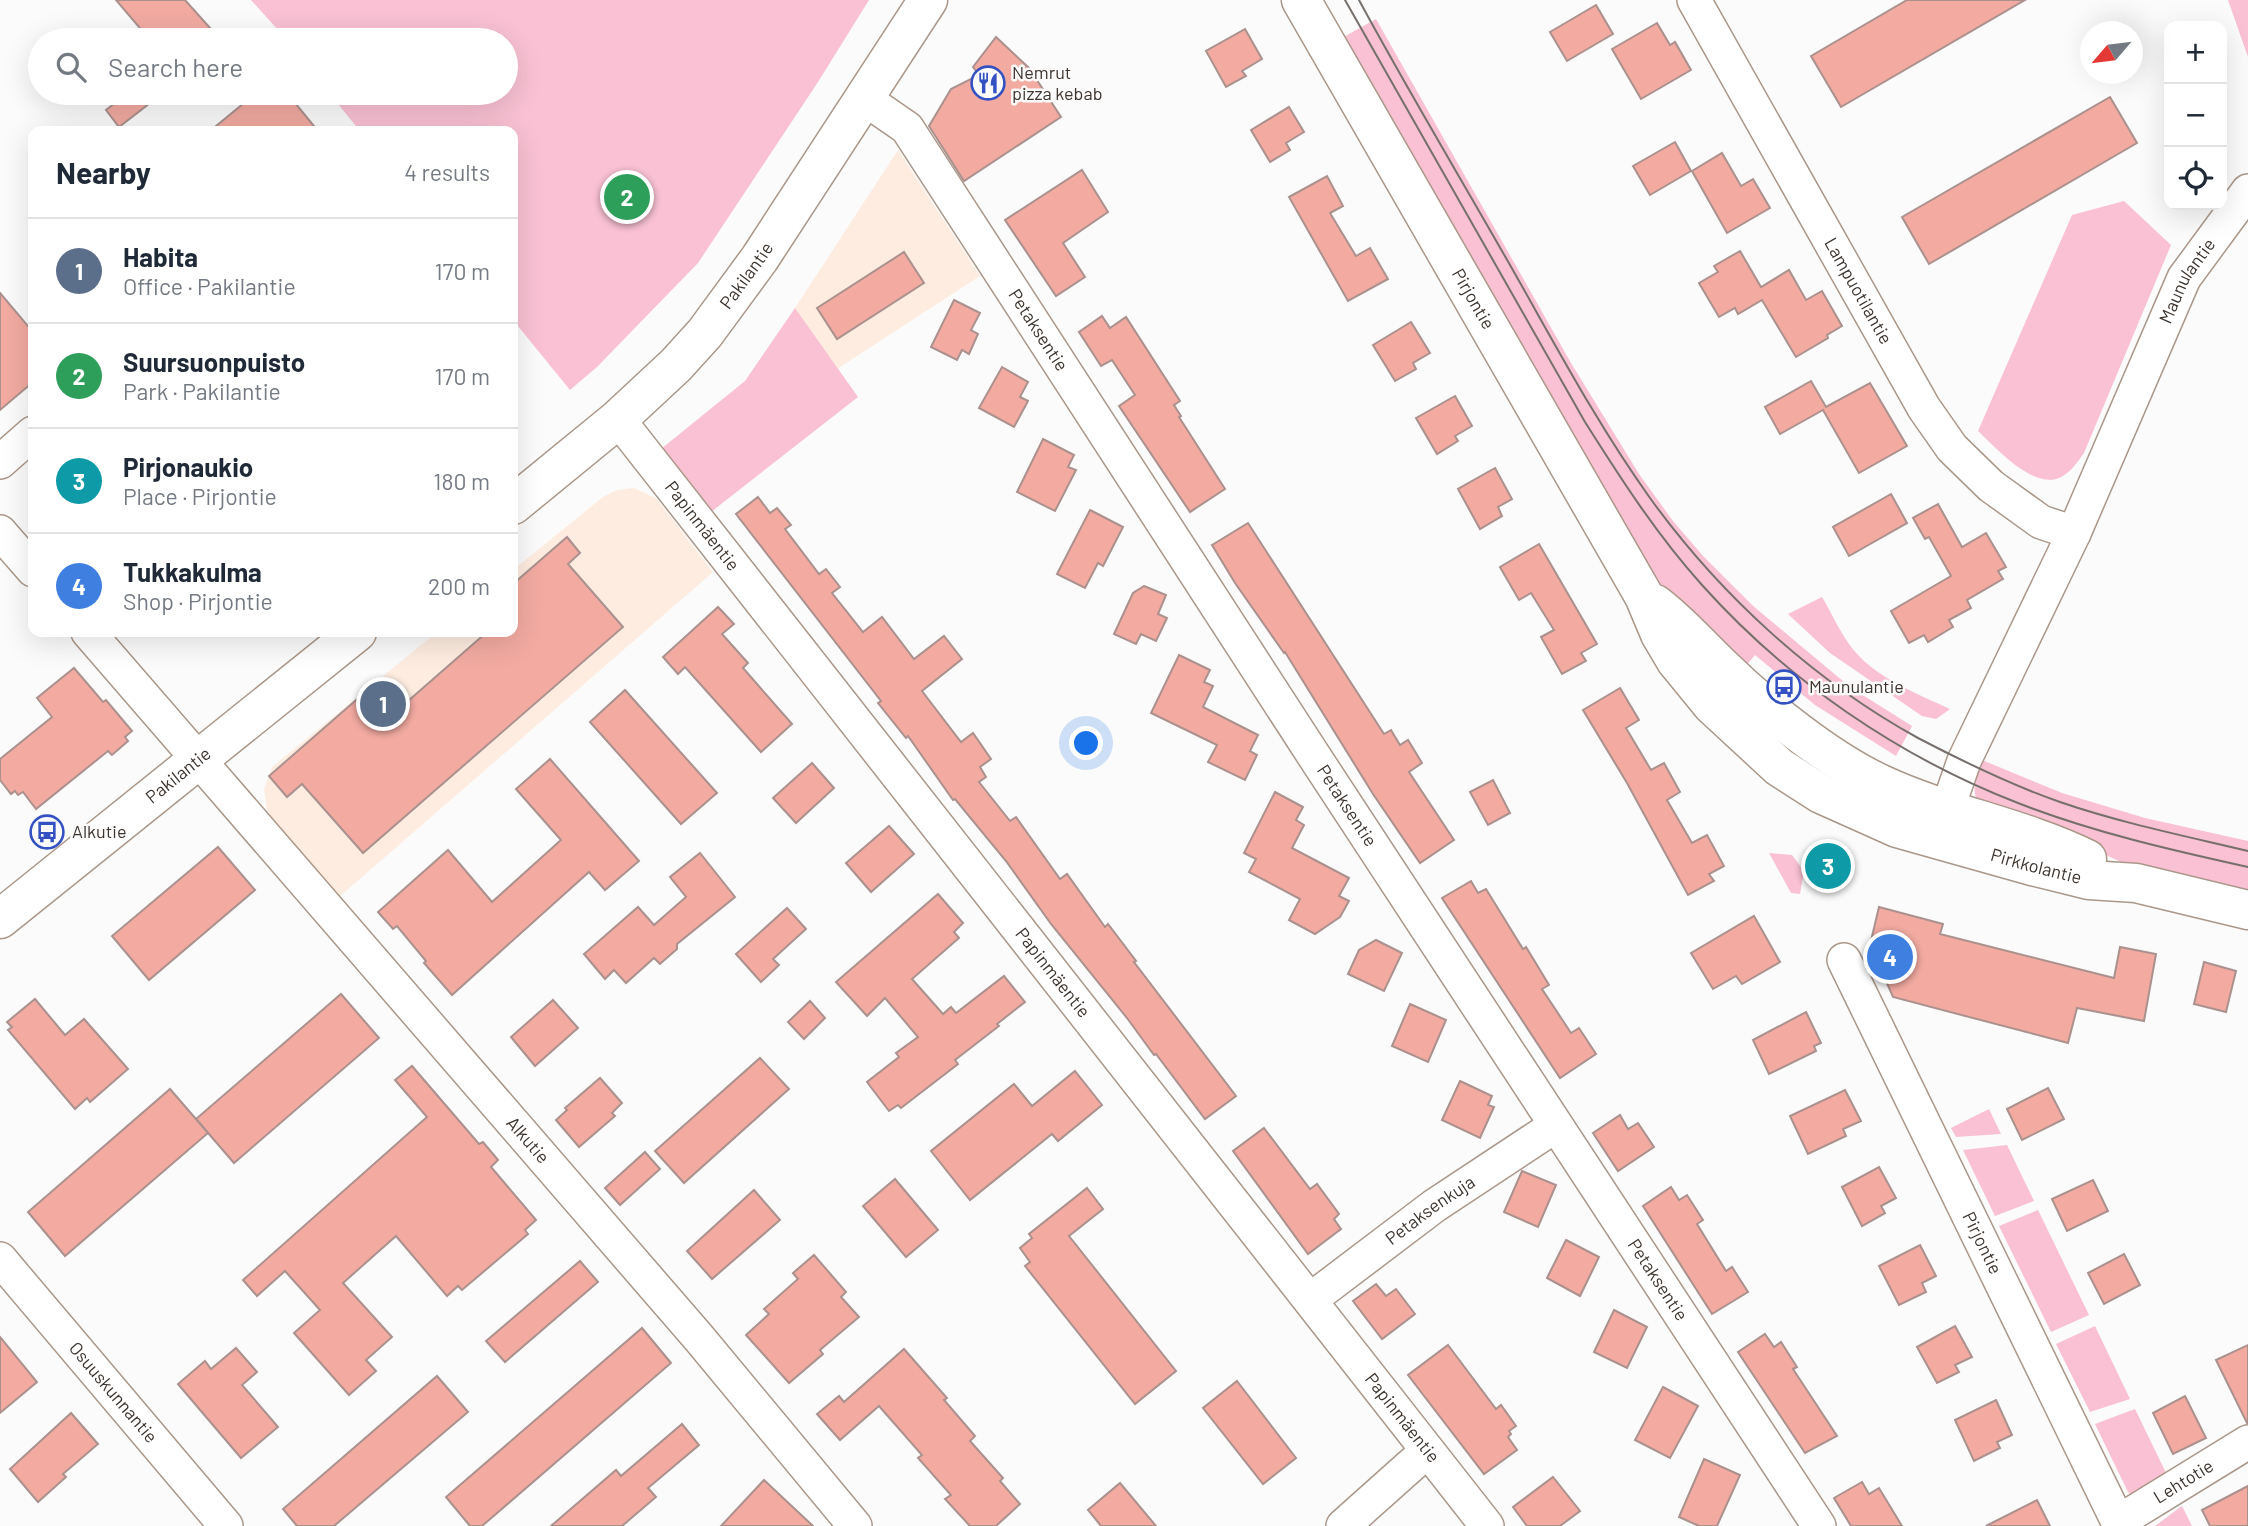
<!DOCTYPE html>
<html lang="en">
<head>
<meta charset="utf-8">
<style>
	body { margin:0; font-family:Barlow,sans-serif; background:#f6f6f7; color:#1f2937 }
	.controls { position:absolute; right:21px; top:21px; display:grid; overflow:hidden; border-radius:14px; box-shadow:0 7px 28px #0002 }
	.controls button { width:63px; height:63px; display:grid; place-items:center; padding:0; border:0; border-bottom:2px solid #e0e1e3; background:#fff; color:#1f2937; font:35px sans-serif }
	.compass { position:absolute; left:2080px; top:21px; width:63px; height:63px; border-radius:50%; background:#fff; box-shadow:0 7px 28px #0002; rotate:242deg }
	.you { position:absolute; left:1087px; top:744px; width:24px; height:24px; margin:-18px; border:5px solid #fff; border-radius:50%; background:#1a73e8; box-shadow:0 0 0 10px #1a73e833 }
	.badge { display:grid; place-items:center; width:46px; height:46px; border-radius:50%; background:#3351c2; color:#fff; font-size:23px; font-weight:700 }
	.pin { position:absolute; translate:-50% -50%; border:4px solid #fff; box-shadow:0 2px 7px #0006 }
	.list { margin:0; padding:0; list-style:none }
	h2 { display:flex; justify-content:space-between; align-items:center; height:91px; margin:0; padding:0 28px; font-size:30px }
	h2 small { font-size:23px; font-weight:400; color:#747a83 }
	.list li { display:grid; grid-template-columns:46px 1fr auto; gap:21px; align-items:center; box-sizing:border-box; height:105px; padding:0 28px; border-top:2px solid #e0e1e3 }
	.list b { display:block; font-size:26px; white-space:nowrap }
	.list p { margin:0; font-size:23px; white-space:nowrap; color:#747a83 }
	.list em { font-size:23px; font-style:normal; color:#747a83 }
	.icon { flex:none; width:38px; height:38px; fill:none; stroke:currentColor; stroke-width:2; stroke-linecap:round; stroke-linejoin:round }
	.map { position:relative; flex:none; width:2248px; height:1526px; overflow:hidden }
	.search { position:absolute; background:#fff; box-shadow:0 7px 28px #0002; left:28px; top:28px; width:490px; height:77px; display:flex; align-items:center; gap:18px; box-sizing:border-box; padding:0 24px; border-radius:38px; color:#747a83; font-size:26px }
	.panel { position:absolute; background:#fff; box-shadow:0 7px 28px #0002; left:28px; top:126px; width:490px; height:511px; border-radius:14px }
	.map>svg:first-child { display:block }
	.built { fill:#feece0 }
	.green { fill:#f9c1d3 }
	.building { fill:#f2aaa1; stroke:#ab918e; stroke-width:2 }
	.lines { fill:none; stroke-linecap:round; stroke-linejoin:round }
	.minor-casing { stroke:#ab9789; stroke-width:36 }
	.secondary-casing { stroke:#ab9789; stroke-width:41 }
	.minor { stroke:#fff; stroke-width:33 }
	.secondary { stroke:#fff; stroke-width:38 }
	.tram { stroke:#766f6b; stroke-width:2 }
	.labels { text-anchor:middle; stroke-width:5; stroke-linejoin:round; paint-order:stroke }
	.poi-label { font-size:18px; fill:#3d342e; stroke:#fbfbfb; text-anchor:start }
	.street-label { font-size:18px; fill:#3d342e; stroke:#fbfbfb }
</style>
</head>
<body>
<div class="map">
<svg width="2248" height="1526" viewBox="0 0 2248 1526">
	<rect width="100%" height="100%" fill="#fbfbfb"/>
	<g class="built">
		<path d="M898 150 980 276 837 369 795 308Z"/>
		<path d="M634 488 656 498 713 572 339 897 273 821 267 810 264 789 272 767 437 632H513V570L603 497 617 490Z"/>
	</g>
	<g class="green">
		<path d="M251 0H869L818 82 698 263 597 367 570 390 513 320V131H360L329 93H506V40H287Z"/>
		<path d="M2228 0H2248V57Z"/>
		<path d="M1376 19 1571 363 1639 474 1673 521 1704 557 1752 605 1850 687 1912 726 1896 756 1815 705 1755 655 1745 667 1703 635 1644 568 1340 39Z"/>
		<path d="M2124 201 2171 245 2084 453C2077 463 2068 476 2056 479 2030 486 1995 447 1978 431L2072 215Z"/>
		<path d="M795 308 858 397 711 512 661 449 745 381Z"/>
		<path d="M1822 597C1831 612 1839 630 1849 644 1872 677 1916 693 1950 709L1936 719 1922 716 1830 653 1788 614Z"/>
		<path d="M1982 760 2062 793 2145 818 2248 841V894L2136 869 2050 829 1980 804C1969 790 1977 775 1982 760Z"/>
		<path d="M1769 853 1792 855 1804 871 1800 894 1791 893Z"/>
		<path d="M1989 1109 2001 1134 1956 1137 1951 1128Z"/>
		<path d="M2007 1145 2034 1201 1995 1216 1963 1150Z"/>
		<path d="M2038 1210 2089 1315 2051 1332 1999 1226Z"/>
		<path d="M2095 1326 2130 1399 2090 1412 2056 1344Z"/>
		<path d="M2135 1409 2168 1477 2133 1497 2128 1492 2095 1424Z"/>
		<path d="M2182 1506 2192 1526H2155Z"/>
	</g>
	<g class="building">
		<path d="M116 0H185L210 28 196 40H150Z"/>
		<path d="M1907 0H2025L1841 107 1811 56Z"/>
		<path d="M1596 5 1613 34 1567 61 1550 32Z"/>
		<path d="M1657 23 1670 45 1675 42 1691 70 1641 99 1612 49Z"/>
		<path d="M1245 29 1262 59 1242 71 1246 76 1226 87 1206 51Z"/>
		<path d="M996 37 1029 68 1061 117 964 181 929 126 951 89 979 75 973 67Z"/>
		<path d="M128 93H163L119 127 106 110Z"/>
		<path d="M236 93H287L318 131H210L244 103Z"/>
		<path d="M2110 97 2137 143 1929 264 1902 217Z"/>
		<path d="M1289 107 1304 132 1286 143 1290 150 1270 162 1251 130Z"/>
		<path d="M1675 142 1691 171 1650 195 1633 166Z"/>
		<path d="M1722 153 1741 186 1753 179 1770 208 1727 233 1692 171Z"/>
		<path d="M1082 170 1108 212 1063 243 1085 277 1056 296 1005 220Z"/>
		<path d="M1327 176 1343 206 1330 213 1356 256 1370 248 1388 279 1348 301 1289 197Z"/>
		<path d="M1740 251 1761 287 1789 270 1806 300 1822 291 1842 326 1827 335 1828 338 1796 357 1762 300 1738 314 1735 308 1719 317 1699 283 1718 272 1714 266Z"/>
		<path d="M904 252 924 283 837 339 817 308Z"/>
		<path d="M0 293 33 332V382L0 410Z"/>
		<path d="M954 300 980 313 971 330 978 334 969 354 962 350 957 360 931 347Z"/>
		<path d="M1102 316 1110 328 1126 317 1180 401 1174 405 1181 416 1179 417 1225 489 1190 512 1119 406 1135 395 1112 360 1101 366 1079 332Z"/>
		<path d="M1411 322 1430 353 1413 363 1416 369 1395 381 1373 345Z"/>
		<path d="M1002 367 1028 382 1020 397 1028 401 1014 427 979 408Z"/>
		<path d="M1811 381 1826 407 1870 383 1907 446 1859 473 1823 410 1780 434 1765 407Z"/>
		<path d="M1455 396 1472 426 1455 436 1458 441 1437 454 1416 418Z"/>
		<path d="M1043 439 1074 455 1068 467 1076 470 1055 511 1017 492Z"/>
		<path d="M1495 468 1512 499 1498 507 1502 516 1480 529 1458 489Z"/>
		<path d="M1891 494 1907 523 1849 556 1833 527Z"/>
		<path d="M758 497 770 513 777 508 791 525 785 529 819 574 826 569 840 587 832 593 863 632 882 617 914 659 944 636 962 659 922 691 961 742 973 733 991 759 980 767 986 777 979 782 1010 821 1016 817 1060 879 1067 874 1105 927 1108 924 1136 961 1134 962 1236 1096 1205 1119 1156 1054 1154 1055 1127 1018 1051 924 1006 861 955 799 953 800 908 736 906 738 878 703 881 701 736 514Z"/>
		<path d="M1938 504 1962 547 1986 533 2006 567 1998 571 2003 579 1967 600 1971 608 1949 620 1953 627 1928 642 1924 635 1909 643 1891 611 1951 576 1929 537 1925 539 1913 518Z"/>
		<path d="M1090 510 1123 527 1103 566 1098 563 1085 588 1057 574Z"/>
		<path d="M1248 523 1384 734 1391 730 1400 745 1408 740 1422 763 1409 772 1454 840 1420 863 1373 794 1285 652 1284 653 1235 583 1212 545Z"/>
		<path d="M567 537 580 553 568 564 623 627 363 853 302 784 287 797 269 776 378 681 400 708 487 632H513V584Z"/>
		<path d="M1539 544 1597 644 1581 653 1586 661 1562 674 1541 637 1554 630 1531 593 1519 600 1500 567Z"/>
		<path d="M1144 586 1166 595 1158 614 1167 618 1156 641 1141 634 1136 644 1114 634 1133 593Z"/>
		<path d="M718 607 734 624 722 634 748 663 743 668 792 724 761 752 685 667 678 674 663 657Z"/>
		<path d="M1179 655 1210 670 1204 682 1213 686 1203 707 1258 735 1250 751 1257 755 1245 780 1208 762 1217 745 1151 713Z"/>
		<path d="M74 668 103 702 106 700 132 731 125 737 128 741 112 755 108 751 36 809 23 792 18 795 15 791 11 794 0 780V759L52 717 37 698Z"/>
		<path d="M1620 688 1639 720 1626 728 1651 770 1664 763 1680 792 1667 800 1692 843 1707 835 1724 866 1709 874 1714 881 1688 895 1627 783 1583 710Z"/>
		<path d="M625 690 717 793 681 824 590 722Z"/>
		<path d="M550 759 639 861 605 890 589 872 452 995 424 963 426 961 397 926 393 929 378 912 448 850 492 902 561 840 516 789Z"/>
		<path d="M812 763 834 788 796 823 773 798Z"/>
		<path d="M1493 780 1510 813 1488 825 1470 792Z"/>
		<path d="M1275 792 1303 807 1296 820 1304 825 1292 848 1349 878 1339 896 1349 901 1340 917 1315 934 1289 920 1300 899 1249 872 1256 859 1244 853Z"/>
		<path d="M889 826 914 854 871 892 846 863Z"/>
		<path d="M218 847 255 890 149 980 112 936Z"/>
		<path d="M700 853 735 897 677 944V949L660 964 654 958 626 983 614 970 605 979 584 954 638 907 654 925 686 897 670 877Z"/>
		<path d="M1471 881 1478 893 1486 889 1523 949 1526 947 1549 985 1542 989 1571 1033 1579 1028 1596 1054 1560 1078 1442 898Z"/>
		<path d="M938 894 963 923 954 932 959 938 912 979 943 1014 951 1007 956 1013 1004 976 1025 1002 997 1024 999 1026 955 1060 958 1064 901 1108 898 1105 889 1111 867 1082 899 1057 896 1053 918 1037 885 998 867 1016 836 982Z"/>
		<path d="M1879 907 1943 924 1940 934 2114 978 2120 947 2156 954 2144 1021 2077 1008 2068 1043 1893 997 1870 945Z"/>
		<path d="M787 908 806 929 773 959 779 965 761 982 736 954Z"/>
		<path d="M1754 916 1780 962 1742 984 1736 976 1713 989 1691 953Z"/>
		<path d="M1376 940 1402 953 1384 991 1348 974 1359 950Z"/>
		<path d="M2204 962 2236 971 2226 1012 2194 1004Z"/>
		<path d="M341 994 379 1038 234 1163 196 1119Z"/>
		<path d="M35 999 65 1035 84 1019 128 1069 90 1102 87 1098 75 1109 8 1030 12 1027 7 1022Z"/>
		<path d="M553 1000 578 1028 535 1066 511 1037Z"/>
		<path d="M810 1001 825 1018 804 1039 788 1022Z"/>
		<path d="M1410 1004 1446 1020 1428 1062 1392 1046Z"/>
		<path d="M1806 1012 1821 1043 1814 1046 1816 1051 1769 1074 1753 1040Z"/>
		<path d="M760 1058 789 1089 684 1183 655 1151Z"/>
		<path d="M412 1066 479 1144 483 1142 498 1160 491 1167 536 1220 525 1230 528 1234 462 1290 458 1286 447 1296 396 1236 343 1283 392 1337 366 1360 376 1371 349 1395 294 1333 320 1310 285 1271 257 1296 243 1280 427 1117 395 1080Z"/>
		<path d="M1075 1071 1102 1105 1058 1141 1052 1134 970 1200 931 1151 1014 1084 1032 1106Z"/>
		<path d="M600 1078 622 1103 612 1113 615 1116 579 1147 556 1120 567 1110 565 1108Z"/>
		<path d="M1460 1081 1492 1096 1488 1105 1494 1107 1480 1138 1442 1120Z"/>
		<path d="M2048 1088 2064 1119 2022 1140 2007 1109Z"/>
		<path d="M170 1089 208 1133 65 1256 28 1212Z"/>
		<path d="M1845 1090 1861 1121 1843 1129 1846 1136 1808 1154 1790 1116Z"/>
		<path d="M1620 1115 1628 1129 1638 1123 1654 1147 1618 1171 1593 1133Z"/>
		<path d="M1264 1128 1310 1189 1317 1184 1339 1214 1334 1219 1341 1229 1308 1254 1233 1151Z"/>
		<path d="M645 1152 660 1169 620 1205 605 1188Z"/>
		<path d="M1879 1167 1896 1198 1881 1206 1885 1213 1862 1226 1842 1187Z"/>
		<path d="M1522 1171 1556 1185 1538 1227 1504 1212Z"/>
		<path d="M895 1179 938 1230 906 1257 863 1206Z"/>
		<path d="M2093 1180 2108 1211 2067 1231 2052 1199Z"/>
		<path d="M1671 1187 1679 1200 1687 1195 1703 1220 1697 1224 1726 1271 1732 1267 1748 1292 1712 1314 1643 1206Z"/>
		<path d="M1087 1188 1103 1209 1069 1236 1176 1371 1135 1404 1025 1266 1030 1262 1020 1248 1032 1238 1029 1234Z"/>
		<path d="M754 1190 780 1220 712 1279 687 1251Z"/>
		<path d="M1566 1240 1599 1257 1580 1296 1547 1278Z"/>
		<path d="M1920 1245 1936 1276 1922 1283 1926 1292 1899 1305 1879 1266Z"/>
		<path d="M2124 1254 2140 1285 2104 1304 2088 1273Z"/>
		<path d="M814 1255 846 1292 841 1297 859 1317 820 1350 823 1354 789 1383 746 1335 769 1314 764 1309 798 1279 793 1273Z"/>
		<path d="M580 1261 598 1282 505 1362 486 1341Z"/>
		<path d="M1376 1284 1386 1296 1396 1289 1415 1314 1382 1339 1353 1301Z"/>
		<path d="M1614 1310 1647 1327 1627 1368 1594 1352Z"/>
		<path d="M1955 1326 1972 1357 1955 1365 1959 1372 1937 1383 1917 1347Z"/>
		<path d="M642 1328 671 1363 482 1526H470L446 1497Z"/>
		<path d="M1765 1334 1774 1347 1781 1342 1797 1367 1793 1369 1837 1436 1805 1453 1738 1352Z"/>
		<path d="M0 1337 37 1382 0 1413Z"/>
		<path d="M1448 1345 1496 1409 1501 1405 1516 1426 1509 1431 1511 1434 1508 1437 1517 1450 1484 1474 1408 1375Z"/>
		<path d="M2248 1345V1423H2247L2216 1360Z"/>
		<path d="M236 1348 257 1372 242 1385 278 1427 241 1458 178 1384 205 1361 211 1369Z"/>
		<path d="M904 1349 947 1398 944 1400 975 1436 970 1441 1003 1478 1000 1481 1020 1504 996 1526H970L945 1499 951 1495 918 1458 922 1455 879 1406 840 1440 817 1414 839 1396 844 1402Z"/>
		<path d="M437 1376 468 1412 334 1526H297L283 1509Z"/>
		<path d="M1237 1381 1296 1458 1263 1484 1203 1408Z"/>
		<path d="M1663 1387 1698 1406 1670 1458 1635 1440Z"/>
		<path d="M2185 1396 2206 1438 2173 1454 2153 1413Z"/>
		<path d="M1996 1400 2012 1435 1997 1442 2000 1448 1974 1461 1955 1420Z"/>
		<path d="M71 1413 98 1444 63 1474 66 1477 38 1502 10 1469Z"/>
		<path d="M682 1424 699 1445 648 1488 656 1497 622 1526H551L616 1470 621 1476Z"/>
		<path d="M1704 1459 1740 1475 1717 1526H1699L1679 1517Z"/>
		<path d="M1553 1477 1580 1511 1560 1526H1527L1513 1507Z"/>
		<path d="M764 1480 813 1526H721Z"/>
		<path d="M1862 1482 1869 1494 1879 1488 1902 1526H1851L1834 1498Z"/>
		<path d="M1120 1483 1156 1526H1101L1088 1510Z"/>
		<path d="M2248 1486V1526H2210L2202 1510Z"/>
		<path d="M2037 1500 2050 1526H1986Z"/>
	</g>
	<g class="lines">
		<defs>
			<g id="minor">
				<path id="s1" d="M1694 0 1924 408 1952 448 1991 486 2041 522 2074 533"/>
				<path id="s2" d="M865 99 907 128 1316 759 1819 1526"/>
				<path id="s3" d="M618 419 1487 1526"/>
				<path d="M0 462 33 433"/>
				<path d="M0 532 33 570"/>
				<path id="s4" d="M88 632 699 1338 855 1526"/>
				<path id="s5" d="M1939 833 1964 761 2074 533 2184 278 2248 191"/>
				<path id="s6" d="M1844 960 2120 1526"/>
				<path id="s7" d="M0 1259 226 1526"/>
				<path id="s8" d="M1310 1300 1434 1206 1555 1126"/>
				<path id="s9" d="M2118 1522 2248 1442"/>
				<path d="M1343 1526 1427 1451"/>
			</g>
			<g id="secondary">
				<path id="s10" d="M1301 0 1644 596 1660 634 1676 661 1712 705 1779 767 1821 794 1897 828 2032 866 2089 880 2136 883 2248 910"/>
				<path id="s11" d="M513 505 618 419 676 365 705 333 760 258 928 0"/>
				<path d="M1655 604C1679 622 1698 644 1720 665 1763 707 1828 760 1883 785 1948 815 2022 827 2087 859"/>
				<path id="s12" d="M0 919 357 632"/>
			</g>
		</defs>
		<use href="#minor" class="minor-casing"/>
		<use href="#secondary" class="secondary-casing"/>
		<use href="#minor" class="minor"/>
		<use href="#secondary" class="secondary"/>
		<g class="tram">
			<path d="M1345 0 1585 422C1621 479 1657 535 1702 585 1788 681 1899 757 2018 803 2092 832 2171 850 2248 867"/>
			<path d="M1359 0C1407 89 1460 177 1510 265 1555 344 1597 424 1650 498 1720 595 1813 680 1918 738 1964 762 2011 785 2060 802 2121 823 2185 836 2248 851"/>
		</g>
	</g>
	<defs>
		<symbol id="restaurant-ring" viewBox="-11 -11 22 22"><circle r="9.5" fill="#fbfbfb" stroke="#3351c2" stroke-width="1.5"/><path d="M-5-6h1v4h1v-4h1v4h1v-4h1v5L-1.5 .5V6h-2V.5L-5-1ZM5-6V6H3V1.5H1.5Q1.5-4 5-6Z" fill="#3351c2"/></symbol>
		<symbol id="bus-ring" viewBox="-11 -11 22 22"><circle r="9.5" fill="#fbfbfb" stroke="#3351c2" stroke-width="1.5"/><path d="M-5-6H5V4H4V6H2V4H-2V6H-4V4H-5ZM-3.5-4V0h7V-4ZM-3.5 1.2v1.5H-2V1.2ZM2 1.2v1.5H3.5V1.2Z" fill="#3351c2"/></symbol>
	</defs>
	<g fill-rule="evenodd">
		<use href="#restaurant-ring" x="969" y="64" width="38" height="38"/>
		<use href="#bus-ring" x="1765" y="668" width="38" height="38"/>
		<use href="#bus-ring" x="28" y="813" width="38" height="38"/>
	</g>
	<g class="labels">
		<g class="poi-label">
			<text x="1012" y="79">Nemrut<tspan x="1012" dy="21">pizza kebab</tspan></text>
			<text x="1809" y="693">Maunulantie</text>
			<text x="72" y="838">Alkutie</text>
		</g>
		<g class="street-label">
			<text dy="6" stroke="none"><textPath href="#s11" startOffset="329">Pakilantie</textPath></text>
			<text dy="6" stroke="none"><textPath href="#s5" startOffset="606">Maunulantie</textPath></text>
			<text dy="6" stroke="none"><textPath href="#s1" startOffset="334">Lampuotilantie</textPath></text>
			<text dy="6" stroke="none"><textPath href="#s10" startOffset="345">Pirjontie</textPath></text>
			<text dy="6" stroke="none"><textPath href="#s2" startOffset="292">Petaksentie</textPath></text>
			<text dy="6" stroke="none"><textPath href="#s3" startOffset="136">Papinmäentie</textPath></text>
			<text dy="6" stroke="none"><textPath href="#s12" startOffset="229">Pakilantie</textPath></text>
			<text dy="6" stroke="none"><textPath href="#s2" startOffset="859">Petaksentie</textPath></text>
			<text dy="6" stroke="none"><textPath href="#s10" startOffset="1186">Pirkkolantie</textPath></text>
			<text dy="6" stroke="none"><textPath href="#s3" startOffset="704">Papinmäentie</textPath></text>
			<text dy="6" stroke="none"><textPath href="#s4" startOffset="672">Alkutie</textPath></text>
			<text dy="6" stroke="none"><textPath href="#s8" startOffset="150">Petaksenkuja</textPath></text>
			<text dy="6" stroke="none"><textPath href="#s6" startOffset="315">Pirjontie</textPath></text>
			<text dy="6" stroke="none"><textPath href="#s2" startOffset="1426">Petaksentie</textPath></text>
			<text dy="6" stroke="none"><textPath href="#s7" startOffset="175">Osuuskunnantie</textPath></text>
			<text dy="6" stroke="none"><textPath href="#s3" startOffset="1270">Papinmäentie</textPath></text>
			<text dy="6" stroke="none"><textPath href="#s9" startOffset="77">Lehtotie</textPath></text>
		</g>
	</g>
</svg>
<div class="controls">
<button>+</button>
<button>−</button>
<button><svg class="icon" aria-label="locate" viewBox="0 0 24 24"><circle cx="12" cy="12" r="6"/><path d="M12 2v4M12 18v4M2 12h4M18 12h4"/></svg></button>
</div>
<svg class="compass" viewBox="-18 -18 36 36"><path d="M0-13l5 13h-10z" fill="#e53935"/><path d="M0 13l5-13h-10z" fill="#747a83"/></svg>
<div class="you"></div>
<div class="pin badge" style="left:383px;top:704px;background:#5c6f8a">1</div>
<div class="pin badge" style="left:627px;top:197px;background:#2e9e5b">2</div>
<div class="pin badge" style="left:1828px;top:866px;background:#0f9aa8">3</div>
<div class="pin badge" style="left:1890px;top:957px;background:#3f7fe0">4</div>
<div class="search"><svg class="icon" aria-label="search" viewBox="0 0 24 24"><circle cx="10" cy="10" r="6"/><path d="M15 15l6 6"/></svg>Search here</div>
<section class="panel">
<h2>Nearby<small>4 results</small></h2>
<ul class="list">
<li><span class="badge" style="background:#5c6f8a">1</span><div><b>Habita</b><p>Office · Pakilantie</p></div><em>170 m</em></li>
<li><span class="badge" style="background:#2e9e5b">2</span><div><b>Suursuonpuisto</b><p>Park · Pakilantie</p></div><em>170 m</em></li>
<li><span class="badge" style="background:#0f9aa8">3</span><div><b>Pirjonaukio</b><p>Place · Pirjontie</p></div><em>180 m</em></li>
<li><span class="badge" style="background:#3f7fe0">4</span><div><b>Tukkakulma</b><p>Shop · Pirjontie</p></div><em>200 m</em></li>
</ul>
</section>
</div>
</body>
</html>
